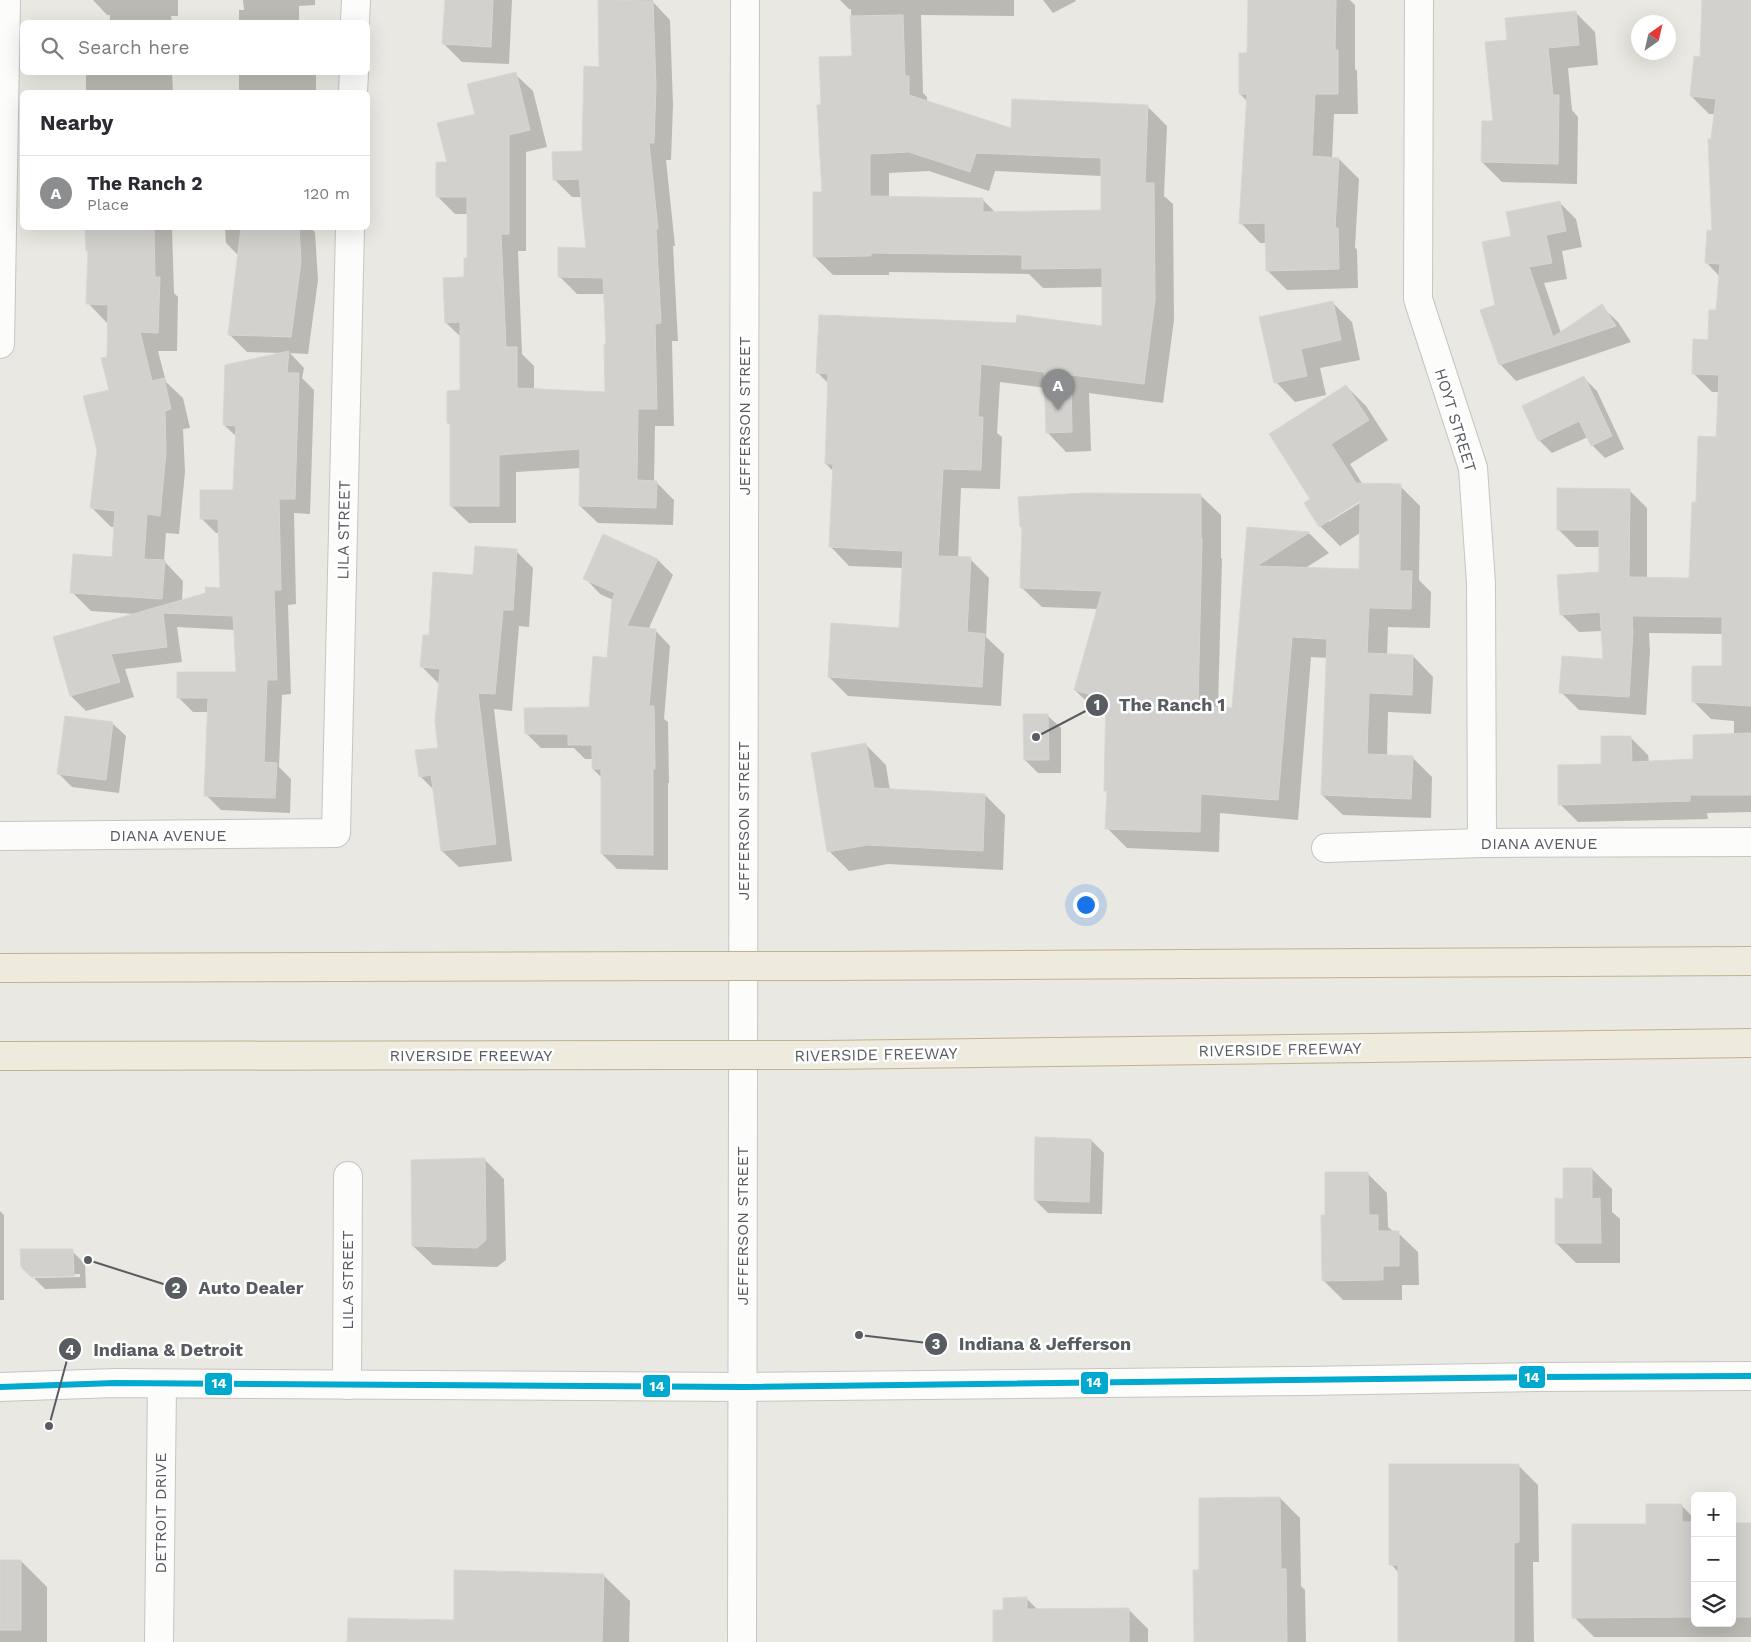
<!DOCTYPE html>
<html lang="en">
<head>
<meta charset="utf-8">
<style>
	body { margin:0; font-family:"Work Sans",sans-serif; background:#f2f2f3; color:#2b2b33 }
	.controls { position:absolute; right:15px; bottom:15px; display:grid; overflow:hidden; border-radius:8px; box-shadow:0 5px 20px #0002 }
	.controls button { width:45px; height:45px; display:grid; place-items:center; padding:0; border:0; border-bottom:1px solid #e1e1e2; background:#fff; color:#2b2b33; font:25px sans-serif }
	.compass { position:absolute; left:1631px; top:15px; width:45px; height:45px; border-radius:50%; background:#fff; box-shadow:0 5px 20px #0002; rotate:34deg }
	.you { position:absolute; left:1085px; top:904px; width:18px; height:18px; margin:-12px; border:4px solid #fff; border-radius:50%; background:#1a73e8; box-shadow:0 0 0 8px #1a73e833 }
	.badge { display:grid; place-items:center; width:32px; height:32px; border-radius:50%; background:#8b8d8e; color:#fff; font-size:16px; font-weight:700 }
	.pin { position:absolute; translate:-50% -41px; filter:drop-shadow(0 1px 2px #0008) }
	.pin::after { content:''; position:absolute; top:26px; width:18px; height:15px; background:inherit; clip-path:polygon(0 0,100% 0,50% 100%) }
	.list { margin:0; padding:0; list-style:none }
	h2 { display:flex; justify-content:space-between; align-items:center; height:65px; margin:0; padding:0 20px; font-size:21px }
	h2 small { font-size:16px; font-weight:400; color:#7c7c81 }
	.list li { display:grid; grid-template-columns:32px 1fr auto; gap:15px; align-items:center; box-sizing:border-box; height:75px; padding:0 20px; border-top:1px solid #e1e1e2 }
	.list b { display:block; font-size:19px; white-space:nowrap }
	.list p { margin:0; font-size:16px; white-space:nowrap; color:#7c7c81 }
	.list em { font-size:16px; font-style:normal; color:#7c7c81 }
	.icon { flex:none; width:28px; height:28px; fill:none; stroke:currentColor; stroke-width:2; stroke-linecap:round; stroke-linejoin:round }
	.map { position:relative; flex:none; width:1751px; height:1642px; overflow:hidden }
	.search { position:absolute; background:#fff; box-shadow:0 5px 20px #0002; left:20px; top:20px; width:350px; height:55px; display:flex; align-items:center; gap:12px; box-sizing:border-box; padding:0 18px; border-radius:8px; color:#7c7c81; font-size:19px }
	.panel { position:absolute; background:#fff; box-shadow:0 5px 20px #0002; left:20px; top:90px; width:350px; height:140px; border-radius:8px }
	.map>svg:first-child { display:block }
	.shadow { fill:#0003; fill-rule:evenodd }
	.building { fill:#d2d1cd; stroke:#d8d6d1; fill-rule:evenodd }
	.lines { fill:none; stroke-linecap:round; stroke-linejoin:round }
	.minor-casing { stroke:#c5c5c3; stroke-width:30 }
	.tertiary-casing { stroke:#c5c5c3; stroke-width:30 }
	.secondary-casing { stroke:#c5c6c4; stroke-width:30 }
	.motorway-casing { stroke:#c0b190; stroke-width:30 }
	.minor { stroke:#fcfcfb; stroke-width:28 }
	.tertiary { stroke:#fcfcfb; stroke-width:28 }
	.secondary { stroke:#fcfcfb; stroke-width:28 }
	.motorway { stroke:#eeeade; stroke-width:28 }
	.motorway-bridge-casing { stroke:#c0b190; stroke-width:30; stroke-linecap:butt }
	.motorway-bridge { stroke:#eeeade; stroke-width:28 }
	.bus-1-casing { stroke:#fff; stroke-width:10 }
	.bus-1 { stroke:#00a9ce; stroke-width:6 }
	.labels { text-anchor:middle; stroke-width:5; stroke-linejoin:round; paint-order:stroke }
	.street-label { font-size:16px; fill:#585c61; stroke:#fff }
	.leader { fill:none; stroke:#585c61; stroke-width:2 }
	.callout-dot { fill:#585c61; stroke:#fff; stroke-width:2 }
	.mark-label { font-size:15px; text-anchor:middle; font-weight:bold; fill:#fff }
	.callout-label { font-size:18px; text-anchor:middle; font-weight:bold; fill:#585c61; stroke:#fff; stroke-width:5; stroke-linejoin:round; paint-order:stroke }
	.line-badge { stroke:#fff; stroke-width:2 }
	.badge-label { font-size:14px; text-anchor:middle; font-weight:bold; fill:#fff }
</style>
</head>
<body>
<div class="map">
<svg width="1751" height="1642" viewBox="0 0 1751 1642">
	<rect width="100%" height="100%" fill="#e9e8e2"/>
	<g class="shadow">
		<path d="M93 0H178V16H171L172 22H110V15H107Z"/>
		<path d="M243 0H315V5L299 6V22H239V10H244Z"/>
		<path d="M446 0H512L509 64 462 62 444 44Z"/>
		<path d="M599 0H653V2L670 20 673 105 671 160H666L675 246H673L678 341H672L674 426H655L654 482H656L674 500 673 525 598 523 580 506 581 468 516 472V523H469L451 506V426L448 423 461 392V337L446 323 466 278 468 259V214H455L437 196 448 164 476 115 515 74 533 91 547 147 526 152V251H518L522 354 534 366V390L606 393 608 345 605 294H577L559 276 588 249 582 197H572L554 179 583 152 600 68Z"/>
		<path d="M840 0H1014V16L921 15 923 93 927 97V102L1012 130 1148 107 1167 126 1164 196 1173 204 1174 320 1163 403 1089 393 1091 451 1066 452 1047 432 1046 388 1000 382 997 433 1002 437 1000 489 961 488 958 558 970 559 989 578 986 637 1004 654 1001 706 848 696 829 677 900 629 904 568 849 566 830 546 834 472 826 464 829 384 818 373 1104 328 1103 287 1043 288 1029 274 889 272V275H833L814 256 823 193 822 106 853 58 851 9H849ZM929 171 989 191 995 171 1102 176V211L996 213 982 199 889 197V173Z"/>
		<path d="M1043 0H1075L1076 1 1053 13Z"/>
		<path d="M1249 0H1350L1355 5V69L1357 71 1358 114H1334L1332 158 1339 159 1359 179 1355 247 1357 250 1358 288 1287 290 1267 270 1266 243H1260L1241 223 1248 102 1240 94 1249 54Z"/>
		<path d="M1703 0H1751V812L1707 813 1708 819 1578 822 1560 804 1603 765 1630 737 1648 755 1649 762 1694 760 1734 735V721L1711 719 1693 701 1724 667V634L1649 633 1650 651 1646 715 1579 710 1561 692 1605 661 1602 631 1579 632 1561 614 1600 574V547H1576L1558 529 1629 490 1647 508V579H1690L1697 503 1717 439 1719 392H1712L1694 374 1709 341 1717 312 1720 277 1706 262 1713 232 1712 140 1715 114H1709L1691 96 1702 58Z"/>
		<path d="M1575 12 1595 32 1598 65 1568 68 1572 110 1578 117 1577 184 1502 182 1482 162 1494 123 1508 41Z"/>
		<path d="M86 72H172L173 92H86Z"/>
		<rect x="239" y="72" width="77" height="20"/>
		<path d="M1560 203 1576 219 1582 247 1562 251 1567 279 1544 283 1561 333 1601 306 1618 322 1631 342 1516 381 1500 364 1496 306 1512 237Z"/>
		<path d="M86 228H172L174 293 178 297 177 351H158L166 382 183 398 190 428 183 429 185 472 179 534 166 533 164 561 183 581 182 601 221 589 220 533H216L201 518 234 491 237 437 224 425 282 353 247 352 229 334 239 256 226 243 225 228H310L315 232 318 280 308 354 290 353 304 368 302 378 314 390 310 514 294 513 296 604 288 605 291 694 282 695 279 767 291 779 290 813 221 810 206 795 208 712H193L178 697 237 674 235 630 177 627 182 662 125 669 134 697 86 711 71 696 135 614 91 611 72 592 113 558 115 527H111L92 508 110 391 109 323H107L88 303 89 253 87 251Z"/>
		<path d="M1332 302 1352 322 1360 360 1320 368 1326 395 1295 402 1276 382Z"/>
		<path d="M1584 378 1597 391 1624 449 1605 458 1592 445 1588 437 1552 453 1539 440Z"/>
		<path d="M1346 386 1366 406 1388 440 1350 464 1363 485 1400 486 1420 506 1419 580 1431 592 1430 628 1388 627 1387 655 1413 656 1433 677 1431 714 1388 712 1387 756 1412 757 1432 777 1431 818 1343 815 1322 795 1328 658 1311 657 1298 820 1220 813 1219 852 1127 848 1107 828 1108 793 1105 790 1107 713 1095 710 1075 690 1098 609 1042 607 1021 587 1023 529 1021 526 1200 495 1221 515V558L1222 559 1218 708 1233 709 1248 528 1310 534 1329 553 1304 569 1360 571V533L1340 546 1320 526 1312 500ZM1364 497 1366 499 1329 522V519Z"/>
		<path d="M516 551 533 568 529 627 519 626 512 711 494 709 512 861 459 867 442 851 434 790 420 776 439 749 440 683H438L421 666 430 637 474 577Z"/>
		<path d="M658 560 673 575 648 630H655L670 646 664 719 668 722 669 783H668V870L617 869 602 854V778L593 769V759H585L574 748H541L526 733 590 708 608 659 613 600 600 594 585 578Z"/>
		<path d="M1047 715 1061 728V773H1038L1025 760Z"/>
		<path d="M112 723 126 736 119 793 72 787 59 774Z"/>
		<path d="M866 745 886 765 890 791 985 795 1005 815 1003 870 888 864 849 871 829 851Z"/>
		<path d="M1091 1140 1104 1153 1102 1214 1048 1213 1035 1200Z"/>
		<path d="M484 1159 504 1179 506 1260 497 1267 433 1265 413 1246Z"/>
		<path d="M1592 1169 1612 1189V1212L1620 1219V1263H1576L1556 1243 1564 1200Z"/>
		<path d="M1367 1173 1387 1193 1388 1227 1394 1232 1398 1233 1418 1252 1419 1285H1402V1300H1343L1323 1280 1327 1216Z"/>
		<path d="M0 1211 4 1215V1300H0Z"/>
		<path d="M72 1251 85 1264 86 1288 45 1289 34 1278 80 1277V1274L33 1276V1278L22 1266Z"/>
		<path d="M1519 1466 1538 1485 1539 1562H1533L1534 1642H1399V1573L1391 1564Z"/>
		<path d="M1280 1498 1300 1518 1301 1586 1305 1590 1306 1642H1196L1201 1571Z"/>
		<path d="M1681 1505 1695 1519V1623H1732V1524H1751V1637H1594L1574 1617 1647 1525Z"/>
		<path d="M0 1561H21L47 1587V1642H0Z"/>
		<path d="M603 1575 630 1601 629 1642H349L455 1622Z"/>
		<path d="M1027 1599 1038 1610 1128 1609 1148 1629V1642H994L1004 1611Z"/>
	</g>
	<g class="building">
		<path d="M445 0H493L491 47 442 44Z"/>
		<path d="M598 0 653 1 656 86 654 143H649L658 229H656L661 323 655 324 657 409H638L637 480 657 481 656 508 579 506 580 449 499 455V506H450V423H447V391L460 390V322L445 323 443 278 464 277V258H467V197H436V162H447L437 123 475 114 467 84 516 72 530 130 509 135V234H501L506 347H517V388L605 392 604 344H606L603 278 558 277V247L586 248 579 179 553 180 552 152 582 151 584 66 599 67Z"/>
		<path d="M1248 0H1336L1335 50H1338V94H1315L1312 156 1339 158 1335 228H1338L1339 269 1266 271 1265 223 1239 224 1247 94H1239V53H1247Z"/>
		<path d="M1702 0H1751V706L1692 702V666H1722V617L1632 616 1633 632 1629 697 1559 693 1562 656 1603 659 1600 612 1560 615 1557 575 1599 572V530H1557V488L1630 489 1629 577 1689 578 1692 502H1696L1698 436 1716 437 1719 375 1692 374 1693 339 1708 340 1709 310H1716L1720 264 1705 263 1707 230 1712 231 1708 139H1711L1716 99 1690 96 1694 56 1700 57Z"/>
		<path d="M1576 11 1579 45 1548 48 1553 95H1559L1558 164 1481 162 1482 121H1493L1485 42 1507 40 1505 18Z"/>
		<path d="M903 15 905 76H909V95L1011 128 1012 99 1148 105 1145 183H1154L1155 300 1144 384 1071 375 1072 432 1046 433 1044 372 981 364 978 417H983L981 470 943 469 938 556 971 557 967 632 985 634 982 687 828 677 831 623 899 628 903 551 829 547 833 464H825L828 374 816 373 819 315 1016 323 1017 315 1102 326V268L1022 269V255L871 253V256L813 257V192H822L817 105H821L819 57 852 56 850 16ZM909 152 970 172 976 153 1101 158V210L983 212V198L870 196V154Z"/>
		<path d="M1560 201 1566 231 1546 235 1552 263 1529 267 1553 337 1602 304 1616 326 1499 365 1480 310 1495 305 1482 242 1511 236 1506 212Z"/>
		<path d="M85 228H154L155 277H160L158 333 140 332 152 381 164 378 171 409 165 411 166 452 160 516 147 514 144 559 165 560 162 599 70 593 73 554 112 557 115 511 90 508 97 450 83 396 109 390 101 358 107 357 108 305 86 304 88 251H86Z"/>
		<path d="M241 228H299L301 262 291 337 228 335Z"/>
		<path d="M1333 301 1341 340 1301 349 1307 376 1274 383 1259 317Z"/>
		<path d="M289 351 287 373H299L295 499H279L281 590H274L277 680H267L264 762 277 763 275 798 204 796 208 698H177V672H236L233 616 163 613 167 647 111 654 120 682 70 696 53 637 206 593 205 587 220 588 218 519H200V490H233L236 426 223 425 225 365Z"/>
		<path d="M1584 376 1612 436 1591 446 1579 421 1538 441 1522 406Z"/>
		<path d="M1346 385 1369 420 1331 444 1356 483 1401 484 1400 571H1412L1411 609 1369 608 1367 653 1413 655 1412 695 1369 693 1367 754 1413 756 1411 799 1321 795 1327 639 1292 637 1278 800 1201 794 1200 832 1105 829 1107 791H1104L1106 699 1074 690 1102 591 1020 588 1022 527H1020L1018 497 1084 493 1201 494V538H1202L1198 706 1232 708 1247 527 1310 532 1257 566 1359 569 1360 501 1319 527 1304 503 1310 499 1269 434Z"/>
		<path d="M603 534 658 559 627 626 656 629 649 706H654L655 769H653V855L601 854V769H592V745H568V734H525L524 708 589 707 593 656 607 658 612 600 615 593 583 579Z"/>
		<path d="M475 546 517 549 513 610H503L495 694 478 693 496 844 441 851 431 775 419 777 415 750 438 748 435 721 440 669 420 667 423 635H429L433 572 473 575Z"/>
		<path d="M1023 714H1048L1049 760H1024Z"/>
		<path d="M65 716 113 722 106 780 57 774Z"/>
		<path d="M1751 733V795H1690V801L1558 805V765L1601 764V736H1631L1632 762 1693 759V735Z"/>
		<path d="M866 743 874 788 985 794 983 851 868 845 827 852 811 753Z"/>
		<path d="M1035 1137 1091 1139 1089 1202 1034 1200Z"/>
		<path d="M485 1158 486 1240 477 1248 412 1246 411 1160Z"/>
		<path d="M1563 1168H1592V1199L1600 1198 1601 1243H1555V1198L1563 1199Z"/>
		<path d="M1325 1172H1368L1369 1215H1378V1231H1399V1266H1383V1280L1322 1281 1321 1215H1325Z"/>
		<path d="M20 1249H73L74 1276 31 1277 21 1267Z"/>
		<path d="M1389 1464H1519V1542L1514 1543V1642H1398V1565H1389Z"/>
		<path d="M1280 1497 1281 1569H1286L1287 1642H1194L1193 1570H1199V1498Z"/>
		<path d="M1646 1504H1682V1522H1695V1617L1572 1618V1524H1646Z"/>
		<rect x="1732" y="1523" width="19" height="94"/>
		<rect x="0" y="1560" width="21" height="70"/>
		<path d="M454 1570 604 1574 602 1642H347L348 1618 454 1620Z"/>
		<path d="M1027 1597V1609L1129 1608V1642H993V1610H1003V1598Z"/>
	</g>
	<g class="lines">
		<defs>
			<g id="minor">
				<path d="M1419 0 1418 299 1473 468 1481 583 1482 843"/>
				<path d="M355 22 356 0"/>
				<path d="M353 92 354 72"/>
				<path d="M0 344 6 0"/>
				<path d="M0 836 336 833 350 228"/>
				<path d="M1326 848 1482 843 1751 842"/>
				<path d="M347 1385 348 1176"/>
				<path d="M159 1642 162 1385"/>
			</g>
			<path id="tertiary" d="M742 1642 745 0"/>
			<path id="secondary" d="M0 1387 115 1383 743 1387 1305 1381 1536 1377 1751 1376"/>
			<g id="motorway">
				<path d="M829 966 1751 961"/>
				<path d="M0 968 687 966"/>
				<path d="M824 1055 1751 1043"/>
				<path d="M0 1056 682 1055"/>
			</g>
		</defs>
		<use href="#minor" class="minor-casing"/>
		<use href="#tertiary" class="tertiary-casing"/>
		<use href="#secondary" class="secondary-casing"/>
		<use href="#motorway" class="motorway-casing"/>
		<use href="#minor" class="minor"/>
		<use href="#tertiary" class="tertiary"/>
		<use href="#secondary" class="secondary"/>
		<use href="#motorway" class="motorway"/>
		<defs>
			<g id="motorway-bridge">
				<path d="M687 966H829"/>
				<path d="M682 1055H824"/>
			</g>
		</defs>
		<use href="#motorway-bridge" class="motorway-bridge-casing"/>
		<use href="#motorway-bridge" class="motorway-bridge"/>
		<defs>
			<path id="bus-1" d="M0 1387 115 1383 743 1387 1536 1377 1751 1376"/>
		</defs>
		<use href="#bus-1" class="bus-1-casing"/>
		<use href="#bus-1" class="bus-1"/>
	</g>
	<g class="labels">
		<g class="street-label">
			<text transform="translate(744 416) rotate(-90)" y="6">JEFFERSON STREET</text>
			<text transform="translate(1456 420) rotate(73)" y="6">HOYT STREET</text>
			<text transform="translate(343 530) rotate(-89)" y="6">LILA STREET</text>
			<text transform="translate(743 821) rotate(-90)" y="6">JEFFERSON STREET</text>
			<text x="168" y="841">DIANA AVENUE</text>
			<text x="1539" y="849">DIANA AVENUE</text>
			<text transform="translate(1280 1049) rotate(-1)" y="6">RIVERSIDE FREEWAY</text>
			<text transform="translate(876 1054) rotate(-1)" y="6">RIVERSIDE FREEWAY</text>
			<text x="471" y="1061">RIVERSIDE FREEWAY</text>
			<text transform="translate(742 1226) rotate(-90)" y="6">JEFFERSON STREET</text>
			<text transform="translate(347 1280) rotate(-90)" y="6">LILA STREET</text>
			<text transform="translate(160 1513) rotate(-90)" y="6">DETROIT DRIVE</text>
		</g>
	</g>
	<path class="leader" d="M1036 737L1097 705M88 1260L176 1288M859 1335L936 1344M49 1426L70 1349"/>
	<g class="callout-dot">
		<circle cx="1036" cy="737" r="5"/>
		<circle cx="88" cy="1260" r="5"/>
		<circle cx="859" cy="1335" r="5"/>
		<circle cx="49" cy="1426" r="5"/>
		<circle cx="1097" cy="705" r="12"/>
		<circle cx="176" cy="1288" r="12"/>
		<circle cx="936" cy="1344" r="12"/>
		<circle cx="70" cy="1349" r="12"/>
	</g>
	<g class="mark-label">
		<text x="1097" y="710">1</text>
		<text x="176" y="1293">2</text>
		<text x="936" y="1349">3</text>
		<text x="70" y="1355">4</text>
	</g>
	<g class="callout-label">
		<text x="1172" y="711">The Ranch 1</text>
		<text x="251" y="1294">Auto Dealer</text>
		<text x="1045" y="1350">Indiana &amp; Jefferson</text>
		<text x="168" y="1356">Indiana &amp; Detroit</text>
	</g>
	<g class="line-badge">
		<rect x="1518" y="1365" width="28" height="24" rx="5" fill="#00a9ce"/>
		<rect x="1080" y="1371" width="29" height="24" rx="5" fill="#00a9ce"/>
		<rect x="204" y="1372" width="29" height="24" rx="5" fill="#00a9ce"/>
		<rect x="642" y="1374" width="29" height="24" rx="5" fill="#00a9ce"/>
	</g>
	<g class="badge-label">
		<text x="1532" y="1382">14</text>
		<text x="1094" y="1387">14</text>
		<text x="219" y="1388">14</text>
		<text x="657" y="1391">14</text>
	</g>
</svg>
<div class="controls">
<button>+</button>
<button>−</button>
<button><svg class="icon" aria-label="layers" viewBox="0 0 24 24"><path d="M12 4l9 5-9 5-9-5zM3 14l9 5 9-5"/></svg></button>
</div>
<svg class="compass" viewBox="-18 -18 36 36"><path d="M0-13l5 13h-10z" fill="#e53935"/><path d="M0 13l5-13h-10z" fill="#7c7c81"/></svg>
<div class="you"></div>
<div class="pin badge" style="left:1058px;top:410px">A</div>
<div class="search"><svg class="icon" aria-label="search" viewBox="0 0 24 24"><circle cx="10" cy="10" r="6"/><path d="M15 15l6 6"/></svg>Search here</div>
<section class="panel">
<h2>Nearby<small></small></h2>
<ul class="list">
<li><span class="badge">A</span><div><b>The Ranch 2</b><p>Place</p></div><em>120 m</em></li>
</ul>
</section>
</div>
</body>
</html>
